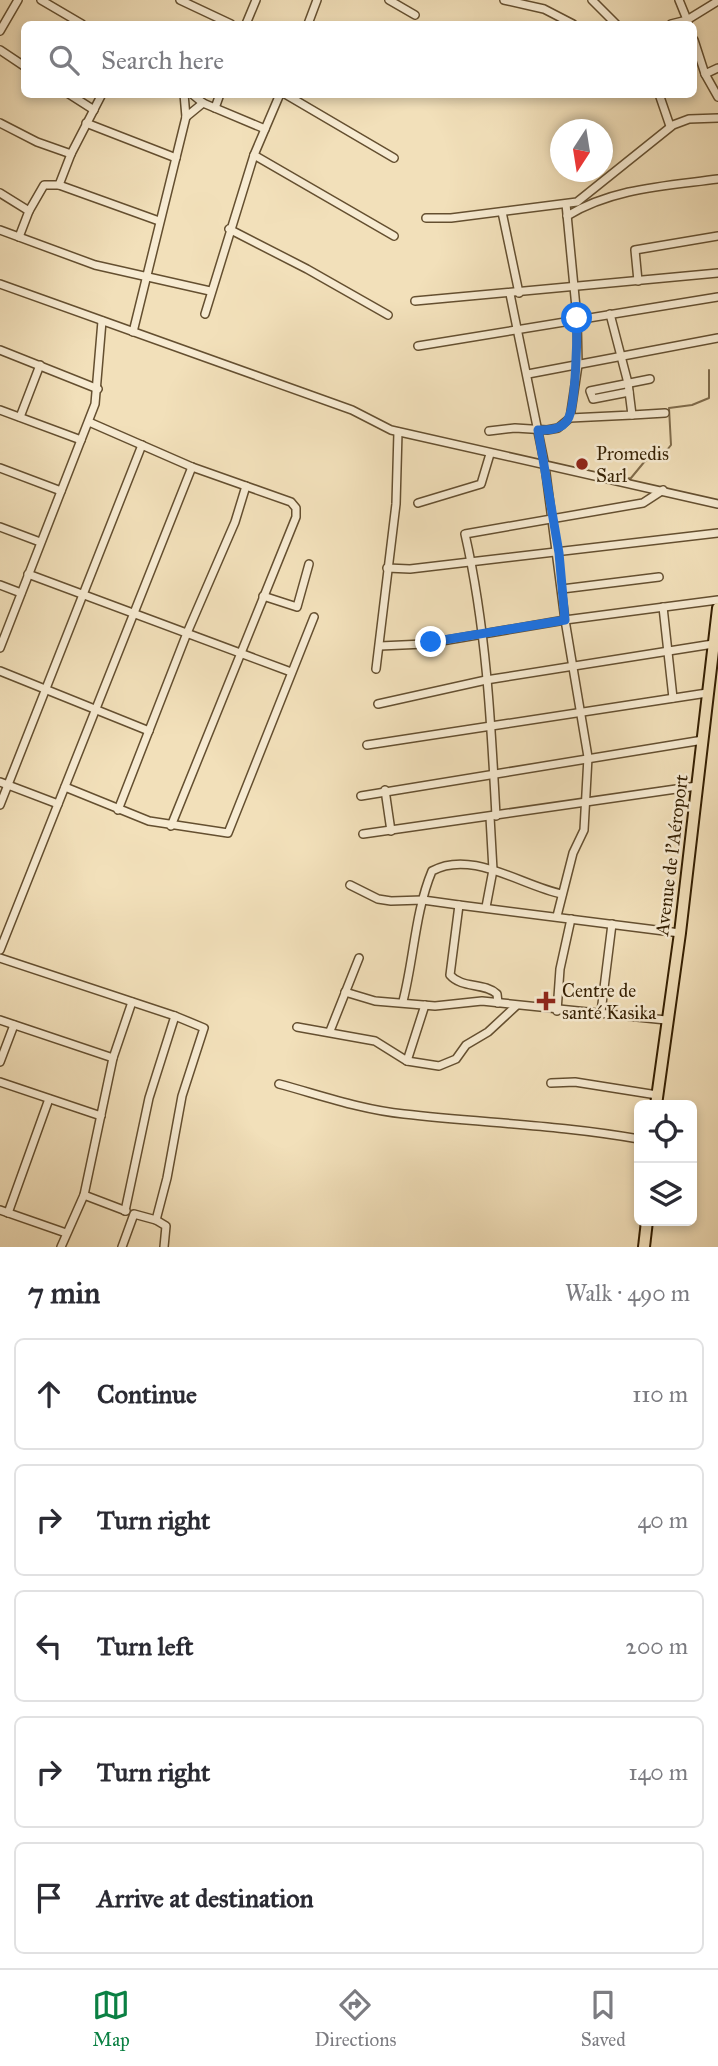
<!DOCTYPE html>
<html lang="en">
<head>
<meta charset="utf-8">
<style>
	body { margin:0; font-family:"IM FELL Great Primer",serif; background:#f7f7f7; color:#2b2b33 }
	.controls { position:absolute; right:21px; bottom:21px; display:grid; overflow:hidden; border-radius:10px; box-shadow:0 4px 10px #0003 }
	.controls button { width:63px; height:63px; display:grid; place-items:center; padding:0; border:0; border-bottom:2px solid #e1e1e2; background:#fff; color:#2b2b33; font:35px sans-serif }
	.compass { position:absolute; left:550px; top:119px; width:63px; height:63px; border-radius:50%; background:#fff; box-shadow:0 4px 10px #0003; rotate:192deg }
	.stop { position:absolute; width:21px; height:21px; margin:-16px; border:5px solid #1a73e8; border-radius:50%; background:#fff }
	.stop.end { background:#1a73e8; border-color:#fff; box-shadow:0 2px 7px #0008 }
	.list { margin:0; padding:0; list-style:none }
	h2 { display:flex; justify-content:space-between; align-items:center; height:91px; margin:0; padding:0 28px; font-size:30px }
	h2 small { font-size:23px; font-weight:400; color:#7c7c81 }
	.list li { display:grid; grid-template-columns:46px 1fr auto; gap:21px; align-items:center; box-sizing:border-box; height:112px; margin:0 14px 14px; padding:0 14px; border:2px solid #e1e1e2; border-radius:10px }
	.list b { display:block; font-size:26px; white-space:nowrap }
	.list em { font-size:23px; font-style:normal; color:#7c7c81 }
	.icon { flex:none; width:38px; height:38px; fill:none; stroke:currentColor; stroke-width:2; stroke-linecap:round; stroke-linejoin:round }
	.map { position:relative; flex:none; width:718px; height:1247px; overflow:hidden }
	.search { position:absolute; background:#fff; box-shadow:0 4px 10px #0003; left:21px; right:21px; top:21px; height:77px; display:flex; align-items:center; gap:18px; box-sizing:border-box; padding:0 24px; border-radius:10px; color:#7c7c81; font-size:26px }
	.sheet { height:721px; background:#fff }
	nav { display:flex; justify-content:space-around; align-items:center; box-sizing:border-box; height:98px; border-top:2px solid #e1e1e2; background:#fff; font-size:19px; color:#7c7c81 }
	nav a { display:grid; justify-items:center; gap:4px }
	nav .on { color:#0b8043 }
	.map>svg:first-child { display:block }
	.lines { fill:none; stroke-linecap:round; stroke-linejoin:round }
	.stream { stroke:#7f6b4b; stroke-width:2 }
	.minor-casing { stroke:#644f30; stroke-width:10 }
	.highway-casing { stroke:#341f02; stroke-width:14 }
	.minor { stroke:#f7ebd2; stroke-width:7 }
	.highway { stroke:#f2e0ba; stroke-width:10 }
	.route { stroke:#1a73e8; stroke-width:9 }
	.poi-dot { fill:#8f2418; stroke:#f7ebd2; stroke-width:2.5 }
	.labels { text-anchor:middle; stroke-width:5; stroke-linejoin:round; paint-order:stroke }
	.poi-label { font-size:19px; fill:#341f02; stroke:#f7ebd2; text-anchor:start }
	.street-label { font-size:19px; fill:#341f02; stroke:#f7ebd2 }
</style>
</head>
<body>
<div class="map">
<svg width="718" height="1247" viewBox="0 0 718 1247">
	<rect width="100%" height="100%" fill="#f2e0ba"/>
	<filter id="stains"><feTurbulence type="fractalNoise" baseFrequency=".00286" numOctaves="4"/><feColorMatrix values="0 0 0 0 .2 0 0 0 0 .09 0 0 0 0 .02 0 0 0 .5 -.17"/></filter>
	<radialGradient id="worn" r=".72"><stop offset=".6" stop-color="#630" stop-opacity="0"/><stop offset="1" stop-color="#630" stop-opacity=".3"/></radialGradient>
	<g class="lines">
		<path class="stream" d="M624 479 631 478 645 461 667 450 671 445 669 408 692 405 709 398V370"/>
		<defs>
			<g id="minor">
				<path d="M41 0 82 24"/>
				<path d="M180 0 231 24"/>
				<path d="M389 0 415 15"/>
				<path d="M504 0 544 9 573 24"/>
				<path d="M592 0 616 24"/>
				<path d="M679 0 688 22"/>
				<path d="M246 24 256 0"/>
				<path d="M308 24 317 0"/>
				<path d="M671 24 687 20 718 1"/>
				<path d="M0 31 18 0"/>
				<path d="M694 40 705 74 718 97"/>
				<path d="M0 50 24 66"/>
				<path d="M705 74 718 68"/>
				<path d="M69 94 94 110"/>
				<path d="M102 94 71 154 59 185 159 221"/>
				<path d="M192 94 203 103 265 129"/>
				<path d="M285 94 394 158"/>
				<path d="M659 94 670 126"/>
				<path d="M215 108 220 94"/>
				<path d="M186 117 203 103"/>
				<path d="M0 123 37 142 71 154"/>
				<path d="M86 123 176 158"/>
				<path d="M254 155 394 236"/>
				<path d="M0 193 29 211 19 237"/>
				<path d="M566 204 577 318 578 365 570 418"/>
				<path d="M29 211 44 185H59"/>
				<path d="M502 212 519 293"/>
				<path d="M567 216C613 188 666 186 718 179"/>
				<path d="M426 218H451L577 202 673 125 689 119 718 118"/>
				<path d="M229 229 307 269 388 315"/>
				<path d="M0 230 95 265 210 291"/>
				<path d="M638 281 635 250 718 236"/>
				<path d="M0 284 352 410 391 430 718 504"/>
				<path d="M510 294 545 466 565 620 588 757 584 830 573 853 557 916"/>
				<path d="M415 301 718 273"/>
				<path d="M205 314 254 155 280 94"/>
				<path d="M133 332 186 117 184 94"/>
				<path d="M418 346 718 297"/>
				<path d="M0 350 98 389"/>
				<path d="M528 374 718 338"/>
				<path d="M629 392 593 399 590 391 650 379"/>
				<path d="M0 410 81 440"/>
				<path d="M632 415 665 413"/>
				<path d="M20 417 40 365"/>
				<path d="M89 422 192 467 291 502 296 508V517L171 826"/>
				<path d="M489 431 515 428 547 430 558 428 570 418 632 415 628 383 610 314"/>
				<path d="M0 468 61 491"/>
				<path d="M418 503 481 484 490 454"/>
				<path d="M0 527 40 542"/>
				<path d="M387 568 410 569 718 533"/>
				<path d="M28 574 291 672"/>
				<path d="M0 585 21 593"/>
				<path d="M562 589 659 577"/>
				<path d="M263 596 297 607 309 564"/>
				<path d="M663 607 673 698"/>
				<path d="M380 646 424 644 565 620 718 600"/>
				<path d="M0 648 95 404 102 321"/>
				<path d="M376 669 396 504 398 432"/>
				<path d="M0 671 149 731"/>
				<path d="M378 704 486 680 713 644"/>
				<path d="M367 745 707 693"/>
				<path d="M0 782 58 804"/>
				<path d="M65 787 149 821 228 833 314 617"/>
				<path d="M385 790 391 831"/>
				<path d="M361 796 703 740"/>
				<path d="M0 805 142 445"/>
				<path d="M118 810 187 633 235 522 246 486"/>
				<path d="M496 816C491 721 486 626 465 534L643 503 663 490"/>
				<path d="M363 834 697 786"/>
				<path d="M350 885 378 899 391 901 423 900 459 905"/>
				<path d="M486 907 493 870 490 817"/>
				<path d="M0 950 192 467"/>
				<path d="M0 958 175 1016 149 1098 125 1211"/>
				<path d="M345 992 375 1001 435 1006 482 1001 666 1020"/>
				<path d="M403 1001C414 958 415 912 432 871 472 849 522 886 562 894"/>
				<path d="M498 1003 497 994C484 982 462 989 450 975L459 905 680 933"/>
				<path d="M557 1011 560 969 571 919"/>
				<path d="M601 1012 612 924"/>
				<path d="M0 1020 113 1058"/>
				<path d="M297 1027 375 1041 407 1061 439 1066 456 1059 466 1045 488 1032 516 1006"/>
				<path d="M330 1031 359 958"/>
				<path d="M407 1061 425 1005"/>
				<path d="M0 1062 14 1025"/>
				<path d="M0 1082 101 1116"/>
				<path d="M551 1083 575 1082 657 1095"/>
				<path d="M279 1084C320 1095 362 1110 404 1114 483 1123 561 1125 639 1139"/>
				<path d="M84 1195 126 1211"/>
				<path d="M0 1210 66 1233"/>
				<path d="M8 1213 49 1099"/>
				<path d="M156 1220 167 1178 182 1096 204 1028 175 1016"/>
				<path d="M61 1247 84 1195 113 1058 132 1002"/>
				<path d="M122 1247 134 1214 156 1220 166 1226 164 1247"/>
			</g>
			<g id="highway">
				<path d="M656 1105 680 933 718 608"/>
				<path d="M644 1247 647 1221"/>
			</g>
		</defs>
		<use href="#minor" class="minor-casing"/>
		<use href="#highway" class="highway-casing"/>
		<use href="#minor" class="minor"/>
		<use href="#highway" class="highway"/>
	</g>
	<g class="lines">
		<path class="route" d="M431 642 565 620 559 553 538 430C549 430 562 430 568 419 576 406 577 337 577 318"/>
	</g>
	<g class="poi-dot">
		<circle cx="582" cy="464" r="7"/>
		<path d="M542.5 990.5h7v7h7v7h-7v7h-7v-7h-7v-7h7z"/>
	</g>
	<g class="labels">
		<g class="poi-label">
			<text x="596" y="460">Promedis<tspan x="596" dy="22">Sarl</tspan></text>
			<text x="562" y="997">Centre de<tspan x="562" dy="22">santé Kasika</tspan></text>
		</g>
		<g class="street-label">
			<text transform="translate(671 855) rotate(-83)" y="7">Avenue de l'Aéroport</text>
		</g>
	</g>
	<rect width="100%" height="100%" filter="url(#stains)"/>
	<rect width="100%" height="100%" fill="url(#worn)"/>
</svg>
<div class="controls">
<button><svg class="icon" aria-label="locate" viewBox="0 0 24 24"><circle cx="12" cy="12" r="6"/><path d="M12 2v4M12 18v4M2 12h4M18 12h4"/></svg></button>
<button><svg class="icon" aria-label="layers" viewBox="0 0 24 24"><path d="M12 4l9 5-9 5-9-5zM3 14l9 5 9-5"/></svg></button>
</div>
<svg class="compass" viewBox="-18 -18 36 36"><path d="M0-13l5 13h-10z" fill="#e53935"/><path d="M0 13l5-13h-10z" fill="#7c7c81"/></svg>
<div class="stop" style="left:577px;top:318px"></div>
<div class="stop end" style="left:431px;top:642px"></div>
<div class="search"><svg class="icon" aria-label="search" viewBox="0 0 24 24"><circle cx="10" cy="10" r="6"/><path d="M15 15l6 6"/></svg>Search here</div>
</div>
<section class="sheet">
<h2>7 min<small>Walk · 490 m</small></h2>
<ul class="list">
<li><svg class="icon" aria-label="ahead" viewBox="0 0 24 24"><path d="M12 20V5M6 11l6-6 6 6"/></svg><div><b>Continue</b></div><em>110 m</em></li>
<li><svg class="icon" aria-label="right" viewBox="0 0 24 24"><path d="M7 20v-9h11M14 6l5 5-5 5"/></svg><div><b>Turn right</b></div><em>40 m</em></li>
<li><svg class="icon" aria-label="left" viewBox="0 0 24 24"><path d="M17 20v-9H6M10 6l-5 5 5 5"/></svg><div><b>Turn left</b></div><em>200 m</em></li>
<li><svg class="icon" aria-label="right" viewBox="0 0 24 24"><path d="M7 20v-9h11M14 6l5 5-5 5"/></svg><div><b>Turn right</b></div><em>140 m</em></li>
<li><svg class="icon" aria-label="arrive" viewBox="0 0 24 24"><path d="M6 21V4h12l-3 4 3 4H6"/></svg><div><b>Arrive at destination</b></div></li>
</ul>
</section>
<nav>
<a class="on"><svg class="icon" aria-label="map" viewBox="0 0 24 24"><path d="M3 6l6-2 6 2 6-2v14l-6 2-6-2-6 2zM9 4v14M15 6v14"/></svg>Map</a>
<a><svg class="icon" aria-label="directions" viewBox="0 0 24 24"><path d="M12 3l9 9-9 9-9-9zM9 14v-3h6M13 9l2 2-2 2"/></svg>Directions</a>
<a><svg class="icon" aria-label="saved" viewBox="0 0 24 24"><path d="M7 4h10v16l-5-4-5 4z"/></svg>Saved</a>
</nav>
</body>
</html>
